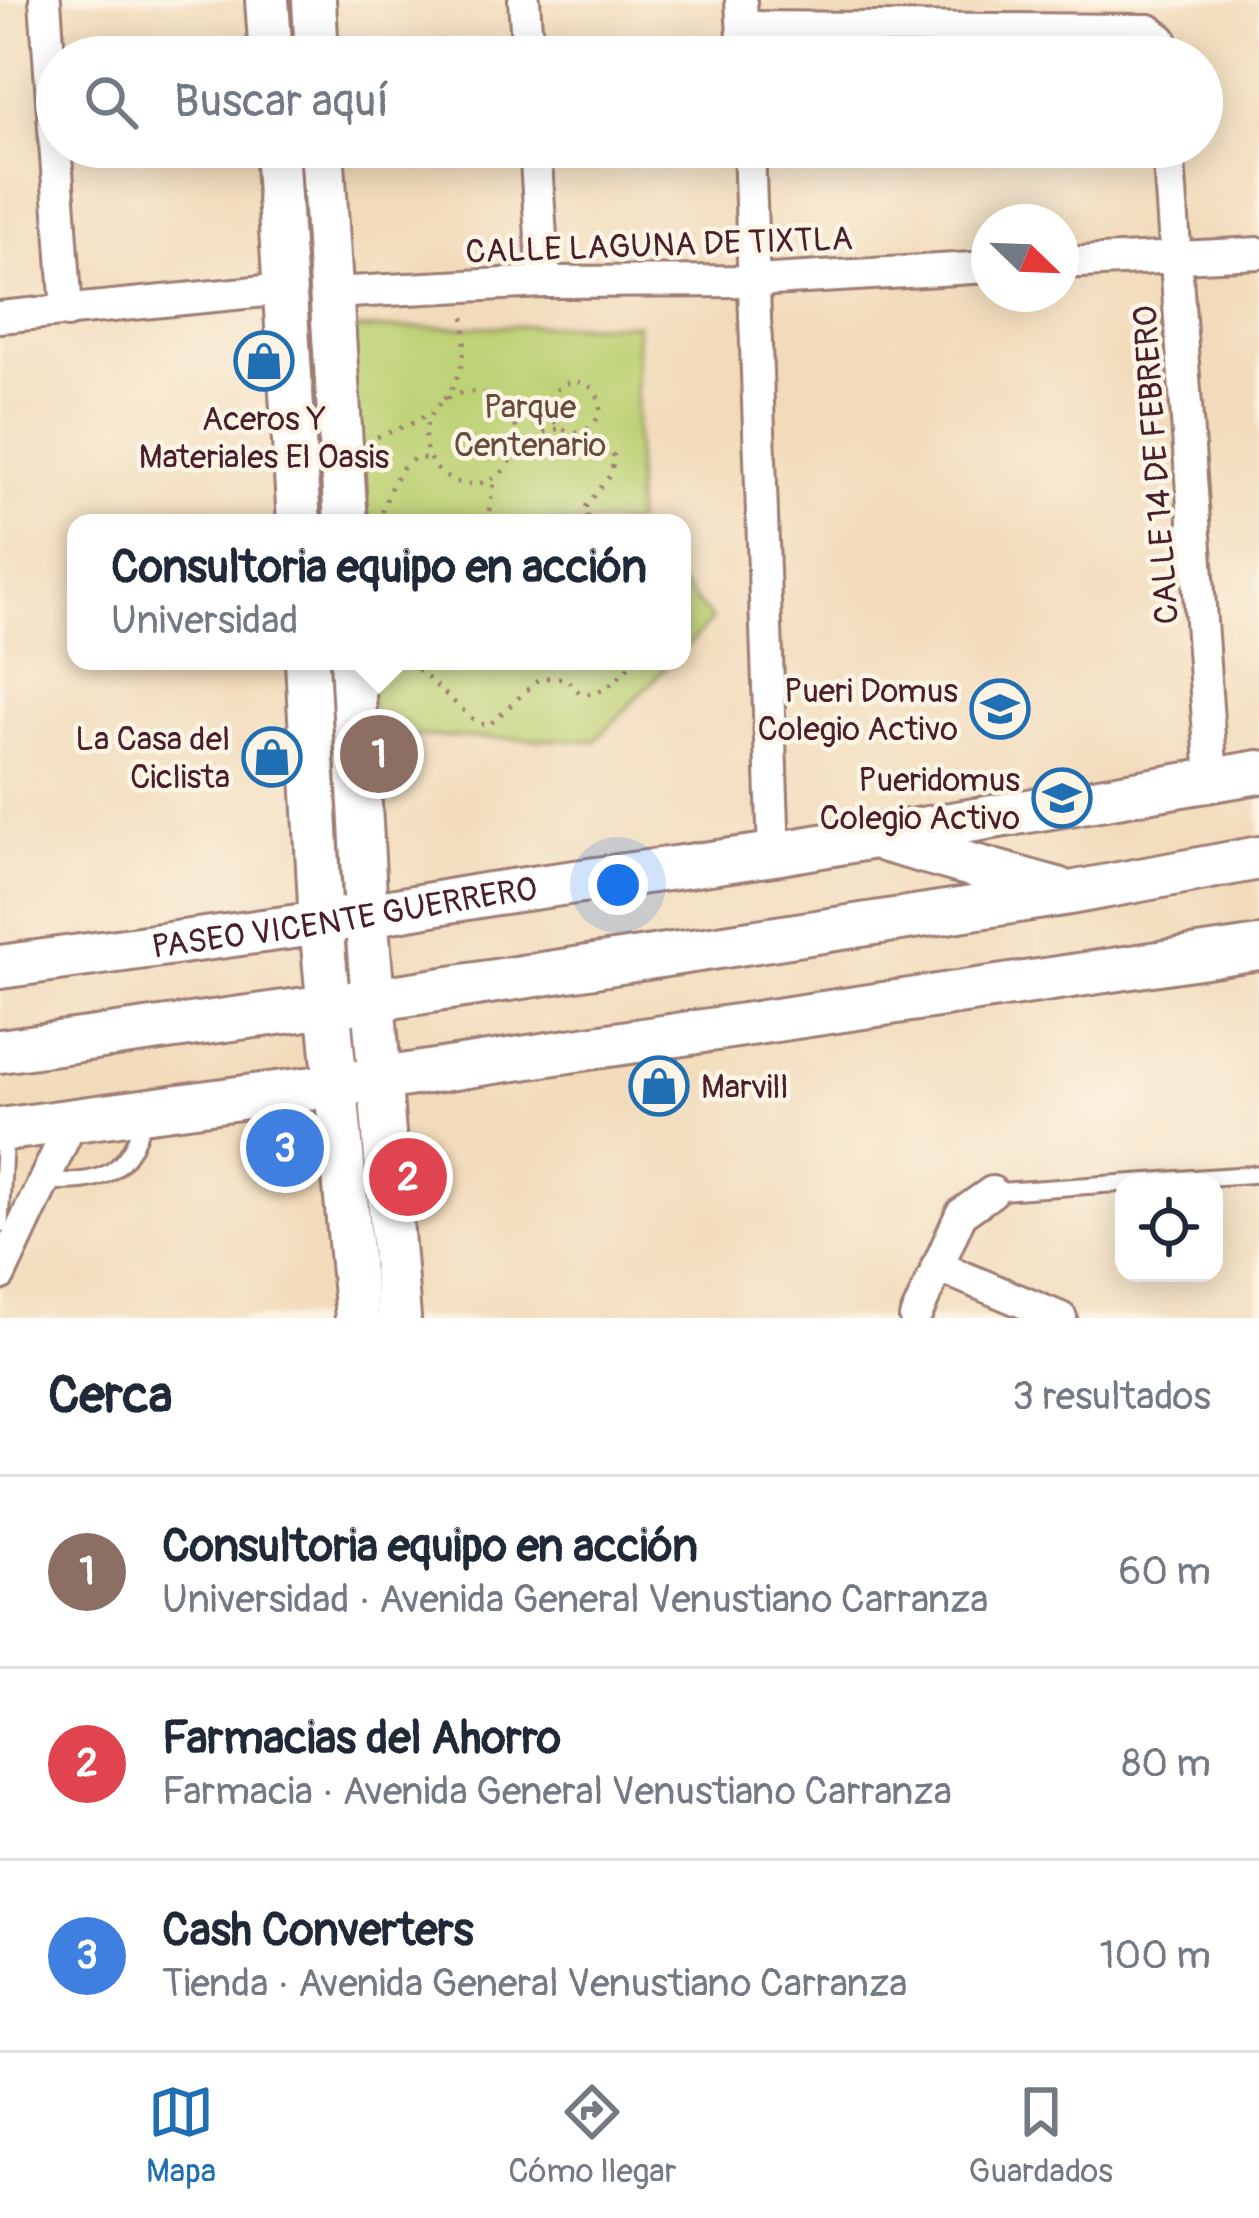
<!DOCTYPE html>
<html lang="es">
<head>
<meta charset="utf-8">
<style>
	body { margin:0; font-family:Pangolin,sans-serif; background:#f2f2f3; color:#1f2937 }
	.controls { position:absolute; right:36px; bottom:36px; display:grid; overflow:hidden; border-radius:24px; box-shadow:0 6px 30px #0003 }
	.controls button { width:108px; height:108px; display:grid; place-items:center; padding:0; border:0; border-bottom:3px solid #e0e1e3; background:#fff; color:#1f2937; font:60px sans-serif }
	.compass { position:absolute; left:971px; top:204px; width:108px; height:108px; border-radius:50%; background:#fff; box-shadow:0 6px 30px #0003; rotate:113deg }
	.you { position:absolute; left:618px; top:885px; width:42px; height:42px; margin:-30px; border:9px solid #fff; border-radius:50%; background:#1a73e8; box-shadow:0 0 0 18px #1a73e833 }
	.badge { display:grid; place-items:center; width:78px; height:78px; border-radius:50%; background:#1f6fb2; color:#fff; font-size:39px; font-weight:700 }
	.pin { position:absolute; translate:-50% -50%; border:6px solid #fff; box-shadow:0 3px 12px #0006 }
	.popup { position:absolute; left:67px; top:514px; width:624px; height:156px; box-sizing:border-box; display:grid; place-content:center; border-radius:24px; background:#fff; filter:drop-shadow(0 3px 9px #0005); font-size:39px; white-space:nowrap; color:#747a83 }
	.popup b { font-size:45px; color:#1f2937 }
	.popup::after { content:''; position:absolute; left:50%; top:100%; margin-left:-24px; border:24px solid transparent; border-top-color:#fff }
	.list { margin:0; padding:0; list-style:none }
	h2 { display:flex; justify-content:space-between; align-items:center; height:156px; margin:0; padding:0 48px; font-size:51px }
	h2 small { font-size:39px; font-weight:400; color:#747a83 }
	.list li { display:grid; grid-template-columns:78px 1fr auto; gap:36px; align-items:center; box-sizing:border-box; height:192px; padding:0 48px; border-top:3px solid #e0e1e3 }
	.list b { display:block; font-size:45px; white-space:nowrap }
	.list p { margin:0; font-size:39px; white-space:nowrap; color:#747a83 }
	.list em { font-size:39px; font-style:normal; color:#747a83 }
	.icon { flex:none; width:66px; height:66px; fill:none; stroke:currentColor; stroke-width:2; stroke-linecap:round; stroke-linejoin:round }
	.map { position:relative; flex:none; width:1259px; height:1318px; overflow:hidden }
	.search { position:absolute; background:#fff; box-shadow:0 6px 30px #0003; left:36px; right:36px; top:36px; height:132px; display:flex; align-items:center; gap:30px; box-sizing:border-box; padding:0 42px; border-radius:66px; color:#747a83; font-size:45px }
	.sheet { height:732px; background:#fff }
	nav { display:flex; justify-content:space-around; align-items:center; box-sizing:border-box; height:168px; border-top:3px solid #e0e1e3; background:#fff; font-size:33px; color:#747a83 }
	nav a { display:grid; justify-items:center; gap:6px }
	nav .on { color:#1f6fb2 }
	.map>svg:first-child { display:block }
	.green { fill:#bdd175; stroke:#847850; stroke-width:3 }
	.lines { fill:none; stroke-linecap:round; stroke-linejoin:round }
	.service-casing { stroke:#9e7d73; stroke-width:21 }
	.minor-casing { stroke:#9e7d73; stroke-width:36 }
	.secondary-casing { stroke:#9e7d73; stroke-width:48 }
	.path { stroke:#9e7d73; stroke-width:4.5; stroke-dasharray:3 9; stroke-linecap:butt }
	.service { stroke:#fff; stroke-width:15 }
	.minor { stroke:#fff; stroke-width:30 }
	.secondary { stroke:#fff; stroke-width:42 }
	.labels { text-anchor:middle; stroke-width:9; stroke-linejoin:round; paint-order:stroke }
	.street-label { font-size:33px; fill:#4a1f2b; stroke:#fcf5e5 }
	.park-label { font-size:33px; fill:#674c3e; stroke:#fcf5e5 }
	.poi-label { font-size:33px; fill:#4a1f2b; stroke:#fcf5e5; text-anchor:end }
</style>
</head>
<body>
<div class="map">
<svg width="1259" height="1318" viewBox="0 0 1259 1318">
	<rect width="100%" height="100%" fill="#fcf5e5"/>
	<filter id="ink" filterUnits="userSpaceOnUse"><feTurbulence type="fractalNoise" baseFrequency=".00833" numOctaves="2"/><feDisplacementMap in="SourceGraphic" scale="24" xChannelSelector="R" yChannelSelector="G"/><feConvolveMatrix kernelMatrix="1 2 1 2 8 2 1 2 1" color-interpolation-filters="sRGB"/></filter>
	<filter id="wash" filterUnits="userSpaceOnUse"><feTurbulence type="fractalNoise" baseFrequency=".004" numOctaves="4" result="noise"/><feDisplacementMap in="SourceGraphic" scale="48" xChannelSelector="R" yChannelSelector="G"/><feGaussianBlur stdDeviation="2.7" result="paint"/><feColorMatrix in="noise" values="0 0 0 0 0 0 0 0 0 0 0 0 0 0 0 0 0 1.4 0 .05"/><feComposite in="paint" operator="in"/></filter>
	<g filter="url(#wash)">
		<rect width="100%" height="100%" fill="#f2dbbb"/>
		<g class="green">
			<path d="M637 324 635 523H360L347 329Z"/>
			<path d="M682 585 712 620 682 651Z"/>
			<path d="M369 661H672L595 741 374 735Z"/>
		</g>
	</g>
	<g filter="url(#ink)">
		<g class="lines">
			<defs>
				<g id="service">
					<path d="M45 1181C103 1184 128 1175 144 1116"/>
					<path d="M992 1192 1259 1174"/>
					<path d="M0 1224 5 1131"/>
				</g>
				<g id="minor">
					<path d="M45 0 67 312"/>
					<path d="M524 0 528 57"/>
					<path d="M741 0 744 57"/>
					<path d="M743 27 1149 30 1161 39 1163 57"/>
					<path d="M535 147 544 282"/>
					<path d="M749 147 774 854"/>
					<path d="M1168 147 1212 779"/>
					<path d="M1061 263 1259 253"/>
					<path d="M330 293 544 282 755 281 989 267"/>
					<path d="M0 317 285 289"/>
					<path d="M937 1266 1061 1318"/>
					<path d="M0 1275 73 1119"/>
					<path d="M915 1318 961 1214 992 1192"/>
				</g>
				<g id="secondary">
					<path d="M267 0 271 57"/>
					<path d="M314 0 317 57"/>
					<path d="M276 147 299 523"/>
					<path d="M322 147 346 523"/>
					<path d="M307 661 321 923 357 1318"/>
					<path d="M352 661 366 913 399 1318"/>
					<path d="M886 841 1057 889"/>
					<path id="s1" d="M0 967 321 923 490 894 774 854 1259 772"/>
					<path d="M0 1051 372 1000 1070 893 1259 858"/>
					<path d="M0 1130 381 1079 1259 948"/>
				</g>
			</defs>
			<use href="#service" class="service-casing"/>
			<use href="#minor" class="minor-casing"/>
			<use href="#secondary" class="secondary-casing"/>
			<g class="path">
				<circle cx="575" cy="407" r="25"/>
				<circle cx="471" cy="438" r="46"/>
				<path d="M444 399C464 377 467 344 464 314"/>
				<path d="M586 429 614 456 611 474 584 509 591 523"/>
				<path d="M377 437 418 421 431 411"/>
				<path d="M515 455 544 433 561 428"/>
				<path d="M382 512 392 484 403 467 416 457 428 459"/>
				<path d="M487 523 495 477"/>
				<path d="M409 661 476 722 488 726 540 678H565L581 694C606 696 617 678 634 661"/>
			</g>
			<use href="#service" class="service"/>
			<use href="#minor" class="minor"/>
			<use href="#secondary" class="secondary"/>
		</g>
	</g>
	<defs>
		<symbol id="shop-ring" viewBox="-11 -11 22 22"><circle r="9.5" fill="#fcf5e5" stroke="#1f6fb2" stroke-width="1.5"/><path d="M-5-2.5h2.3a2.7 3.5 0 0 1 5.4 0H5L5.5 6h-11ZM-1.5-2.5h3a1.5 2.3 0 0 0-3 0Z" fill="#1f6fb2"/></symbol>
		<symbol id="school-ring" viewBox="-11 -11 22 22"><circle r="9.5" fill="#fcf5e5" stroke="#1f6fb2" stroke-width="1.5"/><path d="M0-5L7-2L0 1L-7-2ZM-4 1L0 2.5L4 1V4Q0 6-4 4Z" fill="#1f6fb2"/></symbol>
	</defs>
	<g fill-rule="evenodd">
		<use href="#shop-ring" x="231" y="328" width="66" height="66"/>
		<use href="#school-ring" x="967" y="676" width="66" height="66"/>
		<use href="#shop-ring" x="239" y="724" width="66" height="66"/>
		<use href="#school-ring" x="1029" y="765" width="66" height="66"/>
		<use href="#shop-ring" x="626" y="1053" width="66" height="66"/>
	</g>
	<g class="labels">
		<g class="street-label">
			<text transform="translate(659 244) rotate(-2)" y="12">CALLE LAGUNA DE TIXTLA</text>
			<text transform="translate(1155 465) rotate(-94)" y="12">CALLE 14 DE FEBRERO</text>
			<text dy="12" stroke="none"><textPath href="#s1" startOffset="348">PASEO VICENTE GUERRERO</textPath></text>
		</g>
		<g class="park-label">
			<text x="530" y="418">Parque<tspan x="530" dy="38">Centenario</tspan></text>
		</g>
		<g class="poi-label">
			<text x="264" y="430" text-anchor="middle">Aceros Y<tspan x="264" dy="38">Materiales El Oasis</tspan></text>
			<text x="958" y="702">Pueri Domus<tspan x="958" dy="38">Colegio Activo</tspan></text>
			<text x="230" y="750">La Casa del<tspan x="230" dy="38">Ciclista</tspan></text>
			<text x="1020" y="791">Pueridomus<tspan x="1020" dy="38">Colegio Activo</tspan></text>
			<text x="701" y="1098" text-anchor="start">Marvill</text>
		</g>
	</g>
</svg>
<div class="controls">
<button><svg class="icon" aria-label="locate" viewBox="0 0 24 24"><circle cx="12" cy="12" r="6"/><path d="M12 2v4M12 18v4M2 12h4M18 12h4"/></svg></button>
</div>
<svg class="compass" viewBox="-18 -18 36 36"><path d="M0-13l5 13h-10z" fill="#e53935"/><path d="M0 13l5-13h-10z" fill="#747a83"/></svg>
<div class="you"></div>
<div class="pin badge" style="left:379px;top:754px;background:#8d6e63">1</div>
<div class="popup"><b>Consultoria equipo en acción</b>Universidad</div>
<div class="pin badge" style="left:408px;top:1177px;background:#e0444e">2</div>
<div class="pin badge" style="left:285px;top:1148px;background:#3f7fe0">3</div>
<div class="search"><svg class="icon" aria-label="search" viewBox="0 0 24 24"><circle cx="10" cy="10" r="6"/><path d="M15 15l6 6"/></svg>Buscar aquí</div>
</div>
<section class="sheet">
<h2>Cerca<small>3 resultados</small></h2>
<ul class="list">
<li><span class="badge" style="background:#8d6e63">1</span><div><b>Consultoria equipo en acción</b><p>Universidad · Avenida General Venustiano Carranza</p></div><em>60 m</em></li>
<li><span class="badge" style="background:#e0444e">2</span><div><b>Farmacias del Ahorro</b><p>Farmacia · Avenida General Venustiano Carranza</p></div><em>80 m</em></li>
<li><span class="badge" style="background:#3f7fe0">3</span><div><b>Cash Converters</b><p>Tienda · Avenida General Venustiano Carranza</p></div><em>100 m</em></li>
</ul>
</section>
<nav>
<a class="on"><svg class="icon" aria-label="map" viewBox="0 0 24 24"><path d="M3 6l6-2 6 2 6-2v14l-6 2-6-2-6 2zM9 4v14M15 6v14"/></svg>Mapa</a>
<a><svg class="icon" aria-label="directions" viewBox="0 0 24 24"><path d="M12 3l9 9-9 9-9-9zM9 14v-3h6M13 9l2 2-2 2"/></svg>Cómo llegar</a>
<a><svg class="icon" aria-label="saved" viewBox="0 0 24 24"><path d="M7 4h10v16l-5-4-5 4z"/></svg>Guardados</a>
</nav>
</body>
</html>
